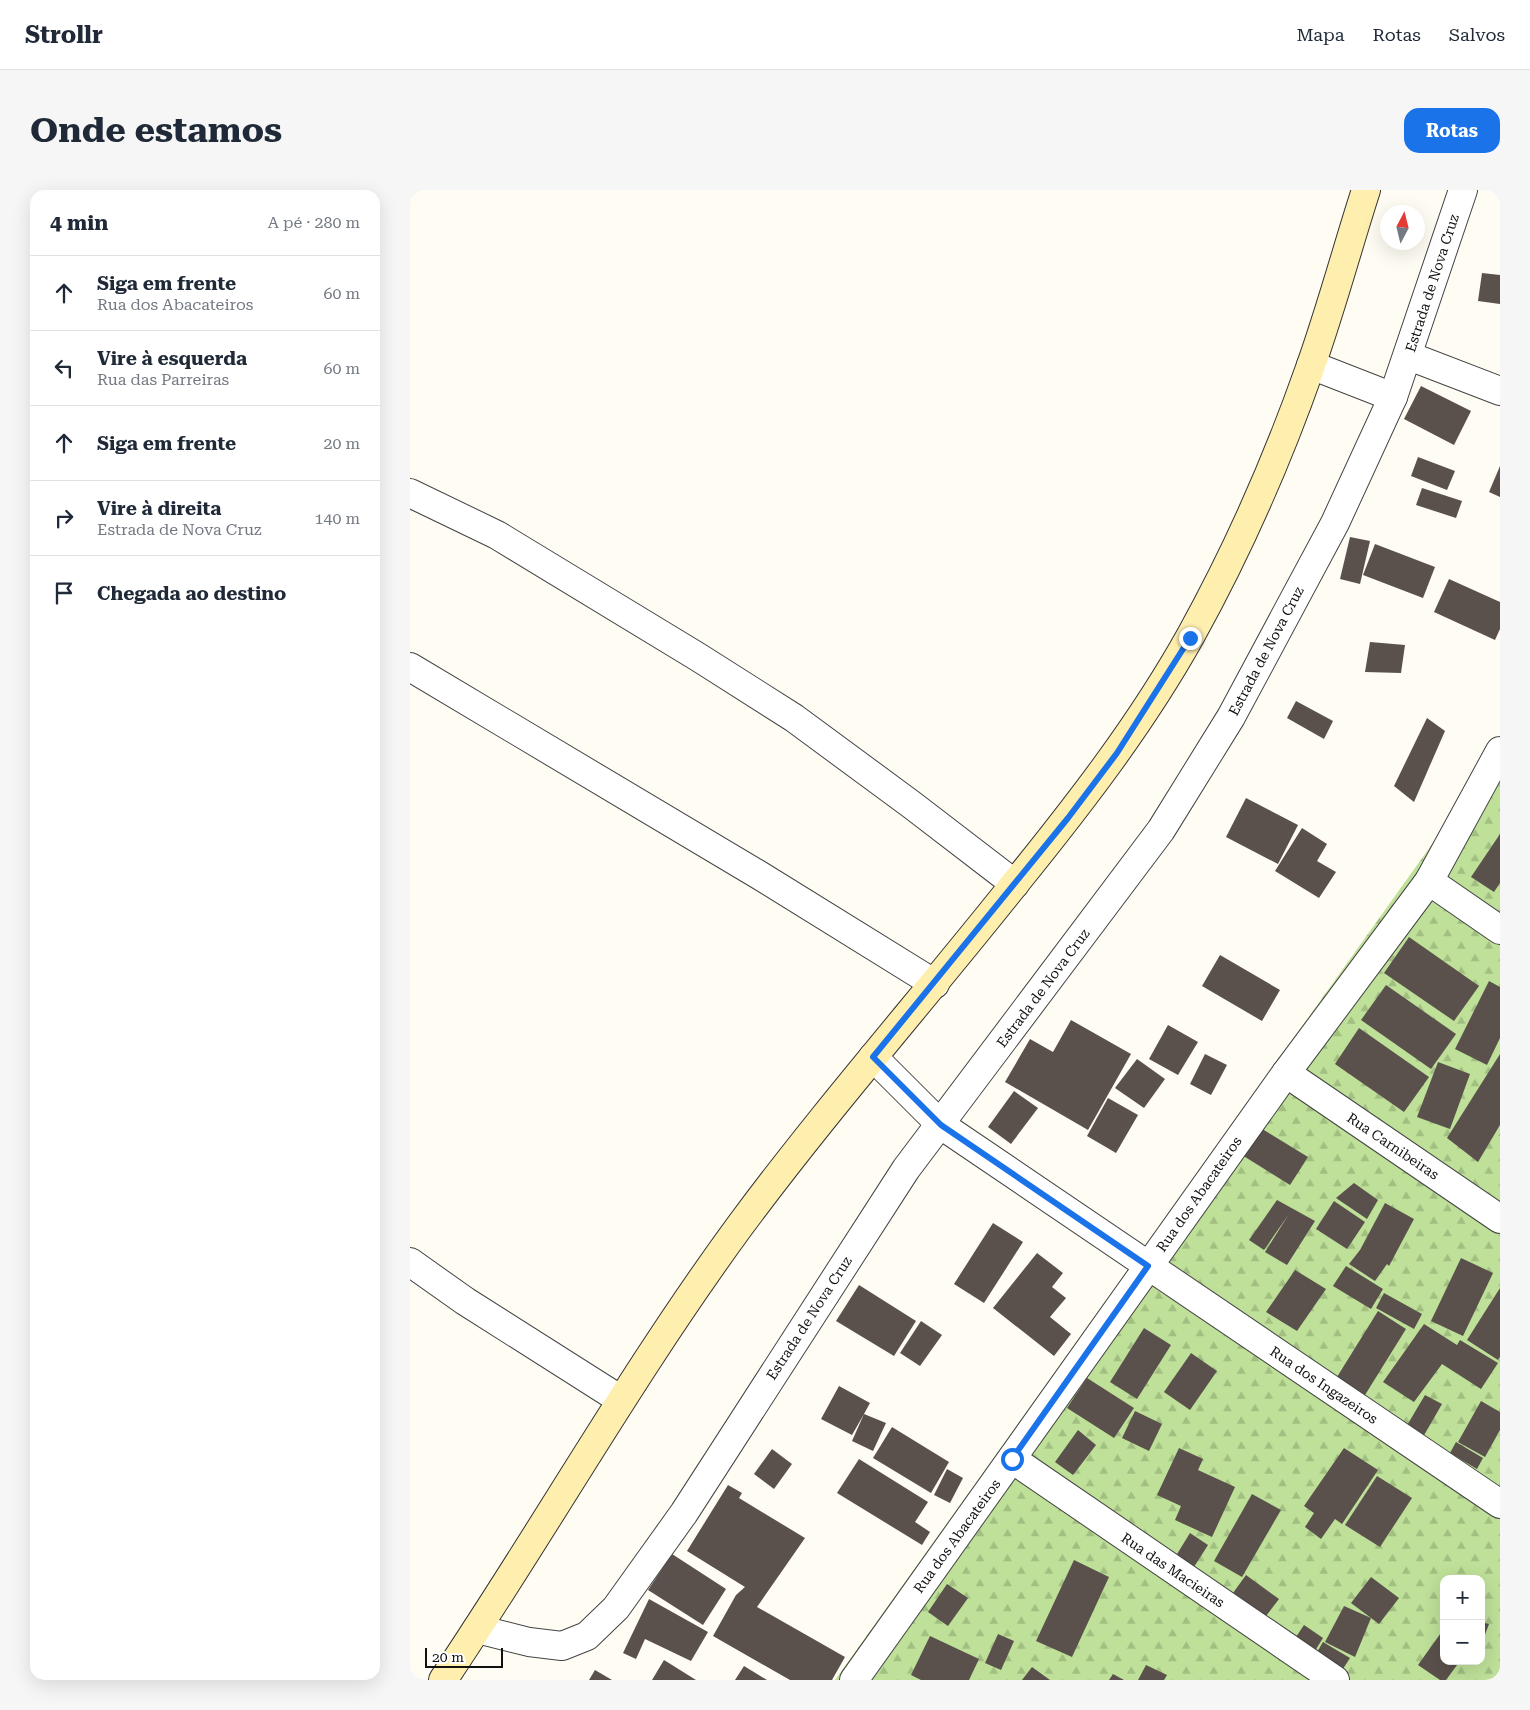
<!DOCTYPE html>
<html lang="pt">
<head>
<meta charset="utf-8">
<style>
	body { margin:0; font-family:"Roboto Serif",serif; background:#f6f6f7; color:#1f2937 }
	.controls { position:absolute; right:15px; bottom:15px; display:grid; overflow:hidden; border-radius:10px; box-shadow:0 5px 20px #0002 }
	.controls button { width:45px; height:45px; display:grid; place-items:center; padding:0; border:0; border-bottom:1px solid #e0e1e3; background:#fff; color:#1f2937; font:25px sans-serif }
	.compass { position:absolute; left:970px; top:15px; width:45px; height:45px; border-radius:50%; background:#fff; box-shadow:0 5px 20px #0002; rotate:7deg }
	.scale { position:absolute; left:15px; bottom:12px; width:78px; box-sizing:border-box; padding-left:5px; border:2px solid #111; border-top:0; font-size:14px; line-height:18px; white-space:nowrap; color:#111; -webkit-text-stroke:4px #fff; paint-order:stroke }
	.stop { position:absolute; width:15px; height:15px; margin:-11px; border:4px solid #1a73e8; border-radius:50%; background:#fff }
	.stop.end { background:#1a73e8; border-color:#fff; box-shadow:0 1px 5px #0008 }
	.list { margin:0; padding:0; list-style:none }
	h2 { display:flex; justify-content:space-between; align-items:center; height:65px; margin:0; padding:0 20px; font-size:21px }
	h2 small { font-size:16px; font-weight:400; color:#747a83 }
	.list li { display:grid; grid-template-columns:32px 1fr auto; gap:15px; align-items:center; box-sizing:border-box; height:75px; padding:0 20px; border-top:1px solid #e0e1e3 }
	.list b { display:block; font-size:19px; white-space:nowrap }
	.list p { margin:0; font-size:16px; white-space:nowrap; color:#747a83 }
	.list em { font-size:16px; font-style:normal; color:#747a83 }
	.icon { flex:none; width:28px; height:28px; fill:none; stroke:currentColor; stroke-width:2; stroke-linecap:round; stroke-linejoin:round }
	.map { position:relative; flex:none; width:1090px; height:1490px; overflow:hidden; border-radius:15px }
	header { display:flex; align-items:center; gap:30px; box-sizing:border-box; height:70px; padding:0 25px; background:#fff; border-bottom:1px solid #e0e1e3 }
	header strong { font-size:24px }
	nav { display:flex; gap:28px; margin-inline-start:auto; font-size:18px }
	.intro { display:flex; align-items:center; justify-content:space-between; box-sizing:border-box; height:120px; padding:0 30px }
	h1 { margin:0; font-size:35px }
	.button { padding:12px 22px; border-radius:15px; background:#1a73e8; color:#fff; font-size:18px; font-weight:700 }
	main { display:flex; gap:30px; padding:0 30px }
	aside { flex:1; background:#fff; border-radius:15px; box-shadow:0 5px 20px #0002 }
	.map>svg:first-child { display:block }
	.forest { fill:url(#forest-firs); fill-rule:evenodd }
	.building { fill:#5a504c }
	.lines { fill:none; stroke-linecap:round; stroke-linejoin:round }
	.street-casing { stroke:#444; stroke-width:30 }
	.secondary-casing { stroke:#333; stroke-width:30 }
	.street { stroke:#fff; stroke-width:28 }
	.secondary { stroke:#ffefaf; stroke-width:28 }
	.route { stroke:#1a73e8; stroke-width:6 }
	.labels { text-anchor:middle; stroke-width:5; stroke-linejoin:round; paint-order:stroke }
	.street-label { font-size:14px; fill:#111; stroke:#fff }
</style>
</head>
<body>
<header>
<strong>Strollr</strong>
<nav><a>Mapa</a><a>Rotas</a><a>Salvos</a></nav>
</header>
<div class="intro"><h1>Onde estamos</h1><a class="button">Rotas</a></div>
<main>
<aside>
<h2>4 min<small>A pé · 280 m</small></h2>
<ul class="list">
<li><svg class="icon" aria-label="ahead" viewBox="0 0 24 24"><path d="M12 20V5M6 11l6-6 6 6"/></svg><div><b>Siga em frente</b><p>Rua dos Abacateiros</p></div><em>60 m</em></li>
<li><svg class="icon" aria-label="left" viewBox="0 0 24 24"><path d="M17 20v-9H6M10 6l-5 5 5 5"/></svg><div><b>Vire à esquerda</b><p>Rua das Parreiras</p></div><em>60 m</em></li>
<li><svg class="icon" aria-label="ahead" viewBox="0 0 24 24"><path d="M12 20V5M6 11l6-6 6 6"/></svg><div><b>Siga em frente</b></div><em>20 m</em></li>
<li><svg class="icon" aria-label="right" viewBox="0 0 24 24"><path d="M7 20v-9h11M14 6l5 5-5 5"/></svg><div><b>Vire à direita</b><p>Estrada de Nova Cruz</p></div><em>140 m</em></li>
<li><svg class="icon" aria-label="arrive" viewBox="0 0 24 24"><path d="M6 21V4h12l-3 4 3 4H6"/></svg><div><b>Chegada ao destino</b></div></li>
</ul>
</aside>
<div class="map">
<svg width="1090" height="1490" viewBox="0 0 1090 1490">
	<defs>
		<pattern id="forest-firs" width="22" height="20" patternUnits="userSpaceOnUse" patternTransform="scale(1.25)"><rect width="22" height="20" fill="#bee098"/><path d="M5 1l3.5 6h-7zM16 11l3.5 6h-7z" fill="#a2bf82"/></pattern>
	</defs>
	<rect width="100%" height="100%" fill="#fffcf4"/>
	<path class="forest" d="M1090 559V1490H425ZM1034 1389H1071V1471H1034Z"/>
	<g class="building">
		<path d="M1072 83 1090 85V114L1068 111Z"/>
		<path d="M1011 196 1061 221 1044 255 994 229Z"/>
		<path d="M1008 267 1045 281 1037 300 1001 286Z"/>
		<path d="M1090 276V307L1079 302Z"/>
		<path d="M1012 298 1052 311 1046 328 1006 315Z"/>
		<path d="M940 347 960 351 950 394 930 389Z"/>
		<path d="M965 354 1025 377 1013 408 953 385Z"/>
		<path d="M1039 389 1090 412V439L1085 450 1024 422Z"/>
		<path d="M960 452 995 455 991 483 955 482Z"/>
		<path d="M886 511 923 531 914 549 877 528Z"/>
		<path d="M1017 528 1035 541 1004 612 984 596Z"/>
		<path d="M836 608 888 635 868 674 816 647Z"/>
		<path d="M892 638 917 654 907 671 926 682 909 708 865 681Z"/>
		<path d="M1090 644V693L1084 702 1061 687Z"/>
		<path d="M999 747 1069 796 1044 831 974 783Z"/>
		<path d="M810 765 870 800 852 831 792 796Z"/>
		<path d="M1079 791 1090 797V848L1077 875 1045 859Z"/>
		<path d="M976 795 1046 844 1021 879 951 830Z"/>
		<path d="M661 830 721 864 678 940 595 892 620 849 643 862Z"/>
		<path d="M758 835 788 852 768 885 739 869Z"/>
		<path d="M949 838 1019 887 994 922 925 874Z"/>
		<path d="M795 864 817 875 801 905 780 894Z"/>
		<path d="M1090 864V935L1068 972 1037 948Z"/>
		<path d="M727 869 755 889 734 918 705 898Z"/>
		<path d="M1028 872 1060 884 1040 939 1007 927Z"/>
		<path d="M604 901 628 918 601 954 578 937Z"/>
		<path d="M698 908 728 925 706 963 677 946Z"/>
		<path d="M849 937 898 967 880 995 832 965Z"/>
		<path d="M944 993 968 1010 957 1029 926 1008Z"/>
		<path d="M867 1010 905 1031 877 1075 855 1062 879 1024 854 1060 839 1050Z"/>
		<path d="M924 1011 955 1032 937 1059 906 1039Z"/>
		<path d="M975 1013 1004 1029 979 1076 977 1074 965 1091 939 1074 950 1060Z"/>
		<path d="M583 1033 613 1052 574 1113 544 1094Z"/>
		<path d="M627 1063 653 1083 642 1097 656 1108 640 1127 661 1144 644 1166 583 1118Z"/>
		<path d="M1051 1068 1083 1083 1053 1146 1021 1131Z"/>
		<path d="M936 1076 973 1099 961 1119 923 1096Z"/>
		<path d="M885 1080 916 1099 887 1141 856 1122Z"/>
		<path d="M449 1095 506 1131 484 1166 426 1131Z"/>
		<path d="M1090 1098V1167L1088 1170 1057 1150Z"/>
		<path d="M974 1103 1012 1124 1004 1139 966 1118Z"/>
		<path d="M968 1121 996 1139 955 1205 927 1187Z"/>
		<path d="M511 1131 532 1145 510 1176 490 1163Z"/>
		<path d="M1014 1134 1047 1155 1050 1150 1088 1173 1071 1199 1032 1174 1004 1212 973 1192Z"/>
		<path d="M734 1138 761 1155 727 1209 700 1192Z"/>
		<path d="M781 1163 807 1181 780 1220 754 1202Z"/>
		<path d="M677 1188 724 1218 704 1248 657 1218Z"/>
		<path d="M429 1196 460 1213 454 1224 476 1233 463 1261 442 1251 454 1224 442 1245 411 1229Z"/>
		<path d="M1015 1205 1032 1214 1013 1247 996 1237Z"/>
		<path d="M1071 1211 1090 1222V1240L1075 1267 1048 1252Z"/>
		<path d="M725 1221 752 1234 739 1261 712 1248Z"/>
		<path d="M482 1237 539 1272 521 1303 463 1268Z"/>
		<path d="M668 1240 686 1255 663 1285 645 1272Z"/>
		<path d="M1046 1252 1073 1268 1067 1279 1040 1263Z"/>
		<path d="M769 1258 793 1269 788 1280 825 1297 802 1347 765 1330 771 1316 747 1305Z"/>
		<path d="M934 1258 968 1280 932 1334 925 1329 911 1349 895 1337 904 1323 894 1316Z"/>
		<path d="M362 1259 382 1274 364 1299 344 1284Z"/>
		<path d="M449 1269 518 1312 505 1332 520 1342 512 1355 427 1303Z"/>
		<path d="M537 1279 553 1288 540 1313 524 1305Z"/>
		<path d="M967 1286 1002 1308 970 1357 935 1335Z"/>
		<path d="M318 1295 332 1303 329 1308 395 1348 347 1417 435 1467 422 1490H380L303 1446 326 1405 335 1397 277 1361Z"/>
		<path d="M842 1304 871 1320 832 1387 804 1371Z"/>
		<path d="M780 1343 798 1355 782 1380 764 1369Z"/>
		<path d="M262 1364 316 1399 293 1435 238 1400Z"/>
		<path d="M664 1370 699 1387 662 1467 626 1451Z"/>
		<path d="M836 1385 869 1409 856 1426 823 1403Z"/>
		<path d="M961 1387 989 1408 969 1434 941 1413Z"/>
		<path d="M537 1394 558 1408 538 1436 518 1422Z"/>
		<path d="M239 1409 298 1442 281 1471 235 1449 226 1469 213 1463Z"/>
		<path d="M934 1416 961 1428 945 1467 915 1452Z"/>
		<path d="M1071 1432 1079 1434 1071 1455Z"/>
		<path d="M894 1435 913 1448 903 1464 884 1450Z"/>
		<path d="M1033 1440 1034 1471H1050L1036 1490H1030L1008 1475Z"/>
		<path d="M588 1444 604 1451 591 1480 575 1473Z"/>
		<path d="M520 1446 569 1469 559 1490H511L501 1485Z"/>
		<path d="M913 1452 940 1468 929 1485 903 1469Z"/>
		<path d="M254 1470 286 1490H242Z"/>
		<path d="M736 1475 757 1485 754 1490H728Z"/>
		<path d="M334 1476 357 1490H325Z"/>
		<path d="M622 1477 640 1490H612Z"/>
		<path d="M185 1480 202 1490H179Z"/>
		<path d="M703 1484 714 1490H699Z"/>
	</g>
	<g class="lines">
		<defs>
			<g id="street">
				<path d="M999 166 1090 201"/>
				<path d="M901 175 983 207"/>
				<path d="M0 303 87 345 288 467 384 528 502 615 605 694"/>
				<path d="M0 477 349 685 525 794"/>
				<path d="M1019 691 1090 740"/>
				<path d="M463 867 531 935 1090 1314"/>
				<path d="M876 883 1090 1029"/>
				<path d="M0 1072 55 1111 211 1210"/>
				<path d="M602 1269 925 1490"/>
				<path d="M67 1439 119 1452 152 1456 177 1446 206 1418 274 1323 496 979 751 640 821 527 925 333 983 207 1053 0"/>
				<path d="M444 1490 876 883 1019 691 1090 561"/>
			</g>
			<path id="secondary" d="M33 1490C134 1340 222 1183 329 1037 417 918 515 807 607 691 670 613 732 533 781 445 828 360 868 269 900 178 921 119 937 59 956 0"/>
		</defs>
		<use href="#street" class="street-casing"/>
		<use href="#secondary" class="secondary-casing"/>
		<use href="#street" class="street"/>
		<use href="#secondary" class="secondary"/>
	</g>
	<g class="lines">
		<path class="route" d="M602 1269 738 1076 531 935 463 867 658 628 707 563 780 448"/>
	</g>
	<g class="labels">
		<g class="street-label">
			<text transform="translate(1022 93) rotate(-72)" y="5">Estrada de Nova Cruz</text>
			<text transform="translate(856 461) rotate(-62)" y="5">Estrada de Nova Cruz</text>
			<text transform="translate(633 798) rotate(-53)" y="5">Estrada de Nova Cruz</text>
			<text transform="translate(983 956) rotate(34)" y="5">Rua Carnibeiras</text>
			<text transform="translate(789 1004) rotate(-55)" y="5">Rua dos Abacateiros</text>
			<text transform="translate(399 1128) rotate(-57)" y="5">Estrada de Nova Cruz</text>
			<text transform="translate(914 1195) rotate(34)" y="5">Rua dos Ingazeiros</text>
			<text transform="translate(547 1346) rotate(-54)" y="5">Rua dos Abacateiros</text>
			<text transform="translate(763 1380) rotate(34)" y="5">Rua das Macieiras</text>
		</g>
	</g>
</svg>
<div class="controls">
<button>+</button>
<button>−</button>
</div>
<svg class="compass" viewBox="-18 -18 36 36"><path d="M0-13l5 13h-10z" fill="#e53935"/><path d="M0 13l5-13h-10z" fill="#747a83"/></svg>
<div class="scale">20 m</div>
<div class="stop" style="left:602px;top:1269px"></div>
<div class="stop end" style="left:780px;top:448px"></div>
</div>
</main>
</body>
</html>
